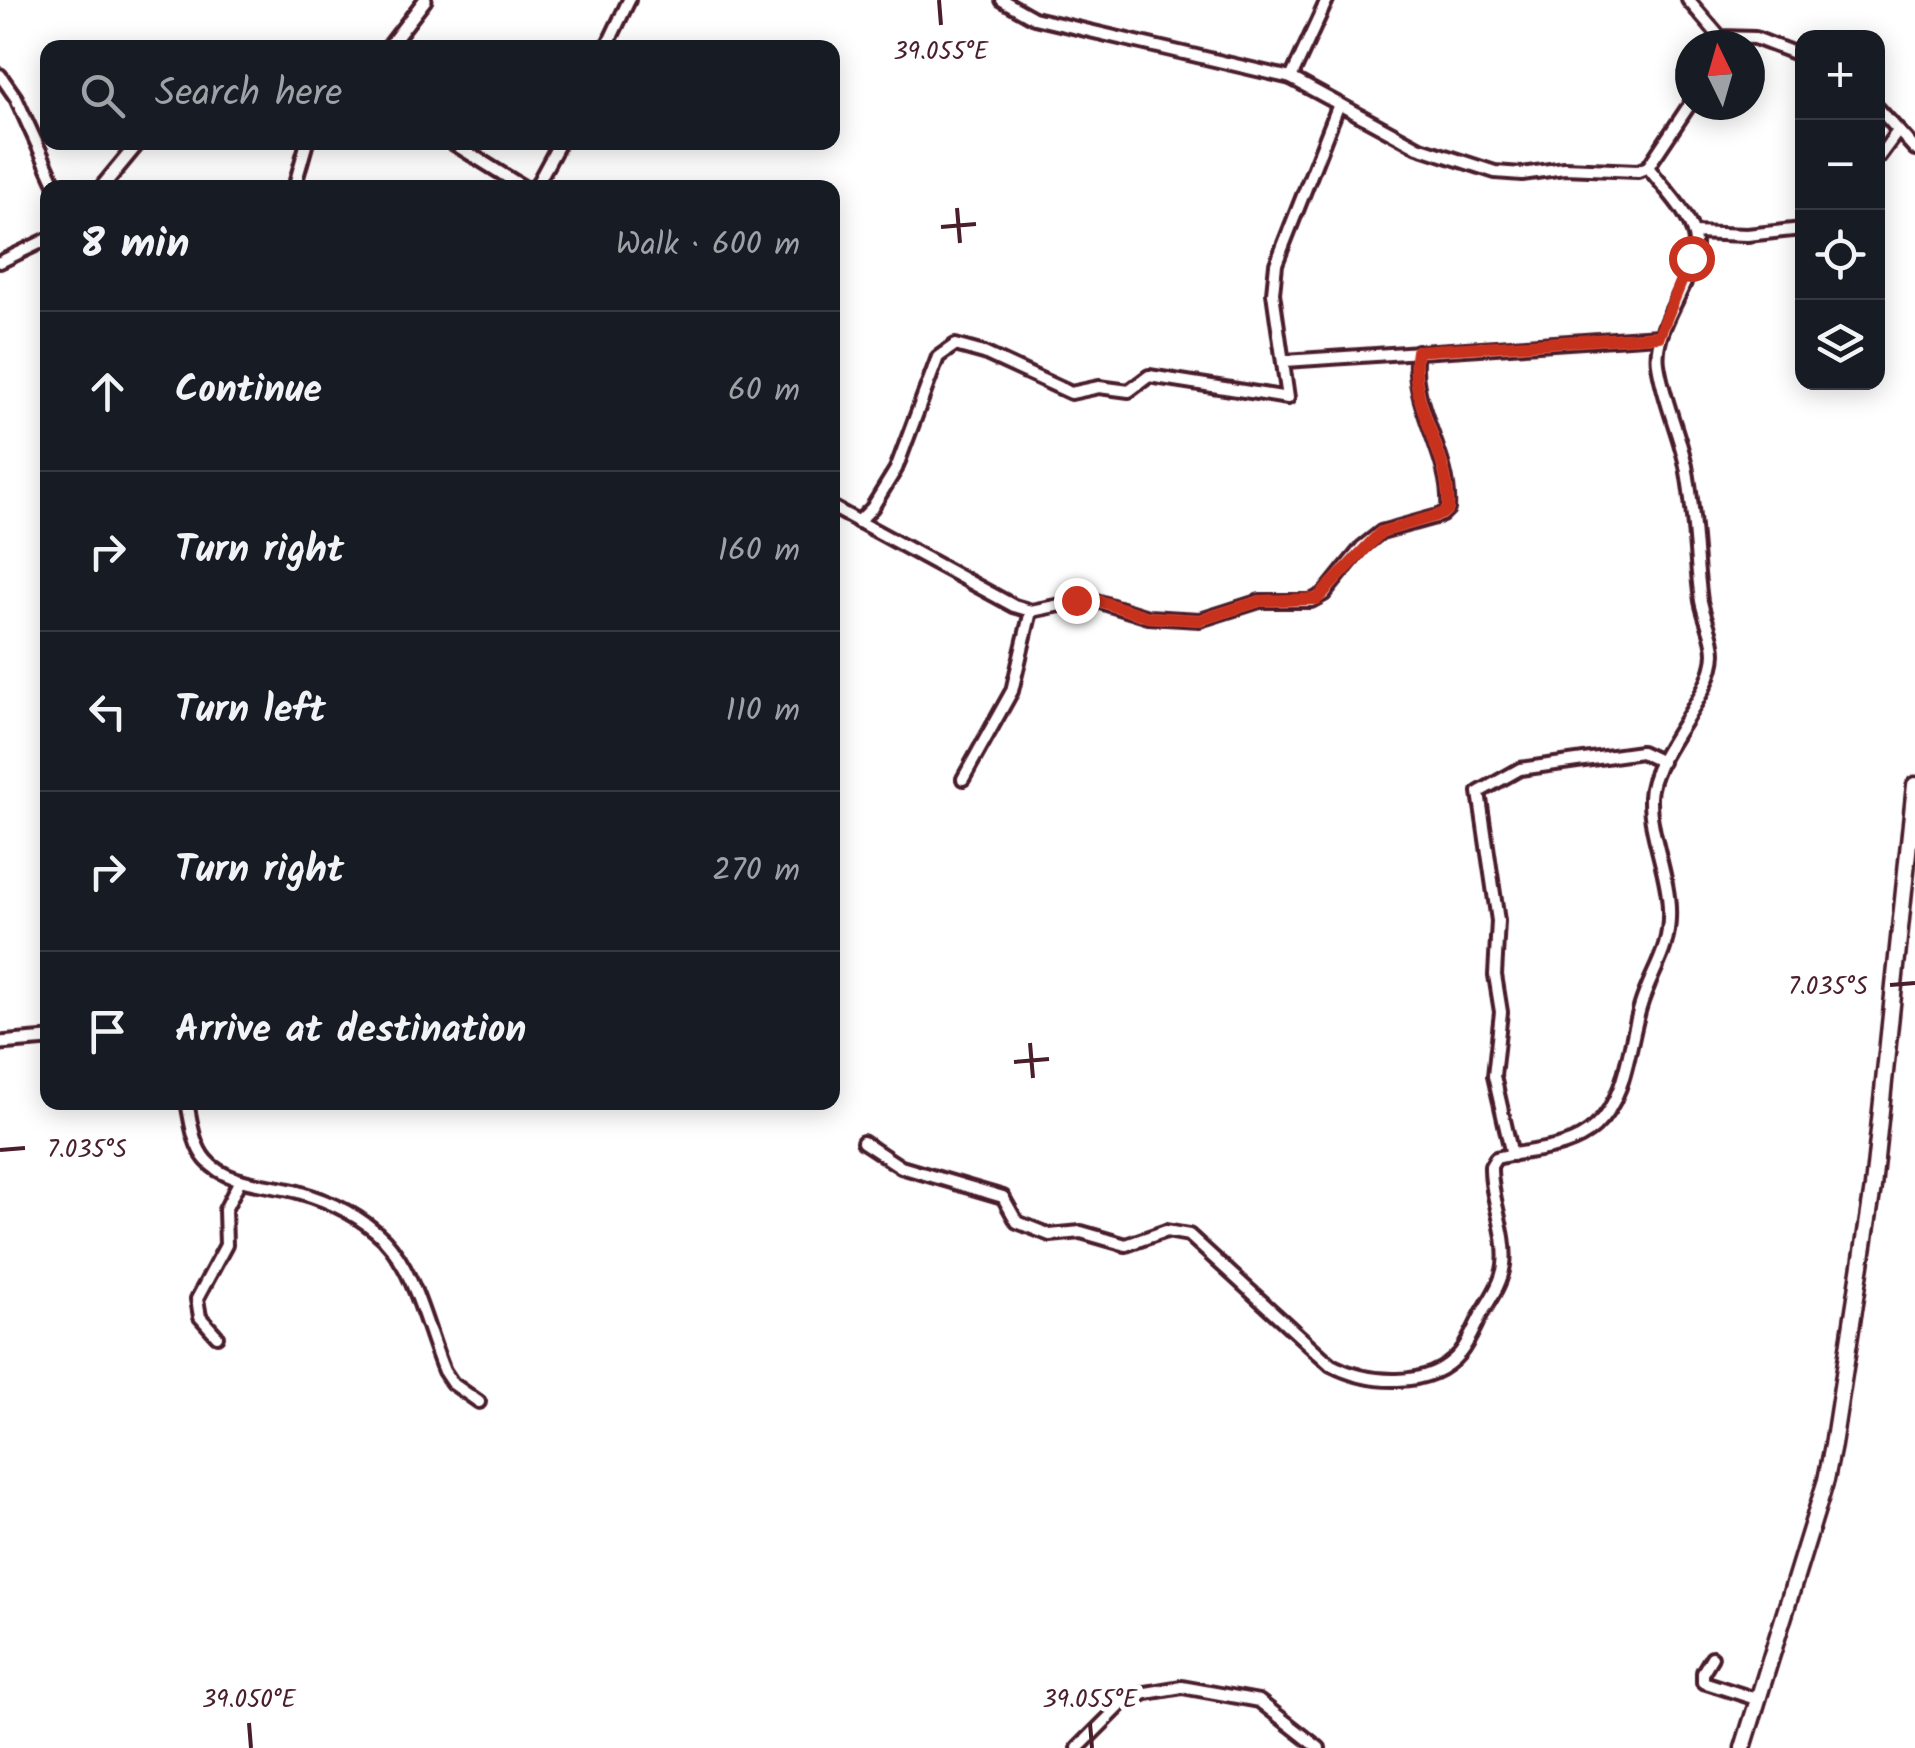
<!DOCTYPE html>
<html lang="en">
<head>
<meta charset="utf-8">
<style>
	body { margin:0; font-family:Kalam,sans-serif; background:#242831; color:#f1f3f6 }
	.controls { position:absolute; right:30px; top:30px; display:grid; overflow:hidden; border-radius:20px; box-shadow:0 5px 25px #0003 }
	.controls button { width:90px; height:90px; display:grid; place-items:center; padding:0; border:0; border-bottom:2px solid #363941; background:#171b24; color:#f1f3f6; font:50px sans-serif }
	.compass { position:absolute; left:1675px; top:30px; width:90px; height:90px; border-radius:50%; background:#171b24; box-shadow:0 5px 25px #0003; rotate:355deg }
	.stop { position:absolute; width:30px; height:30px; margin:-22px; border:8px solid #c8321e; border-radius:50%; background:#fff }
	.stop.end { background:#c8321e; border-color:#fff; box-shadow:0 2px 10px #0008 }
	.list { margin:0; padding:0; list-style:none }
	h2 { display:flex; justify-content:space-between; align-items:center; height:130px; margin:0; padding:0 40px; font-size:42px }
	h2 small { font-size:32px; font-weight:400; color:#9ea1a6 }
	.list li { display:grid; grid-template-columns:65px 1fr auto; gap:30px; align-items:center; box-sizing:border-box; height:160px; padding:0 40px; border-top:2px solid #363941 }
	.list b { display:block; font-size:38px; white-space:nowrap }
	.list em { font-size:32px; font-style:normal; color:#9ea1a6 }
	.icon { flex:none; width:55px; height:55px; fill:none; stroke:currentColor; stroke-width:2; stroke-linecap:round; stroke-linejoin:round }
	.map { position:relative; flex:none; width:1915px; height:1748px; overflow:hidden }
	.search { position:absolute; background:#171b24; box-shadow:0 5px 25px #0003; left:40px; top:40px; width:800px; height:110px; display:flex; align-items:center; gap:25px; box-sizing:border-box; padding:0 35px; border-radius:20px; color:#9ea1a6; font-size:38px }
	.panel { position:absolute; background:#171b24; box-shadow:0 5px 25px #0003; left:40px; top:180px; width:800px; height:930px; border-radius:20px }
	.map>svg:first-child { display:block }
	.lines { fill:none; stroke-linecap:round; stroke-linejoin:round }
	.minor-casing { stroke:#4a1f2b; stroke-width:18 }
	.tertiary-casing { stroke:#4a1f2b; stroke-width:19 }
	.secondary-casing { stroke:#4a1f2b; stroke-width:21 }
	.minor { stroke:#fff; stroke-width:10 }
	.tertiary { stroke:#fff; stroke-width:11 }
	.secondary { stroke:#fff; stroke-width:14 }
	.route { stroke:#c8321e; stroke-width:12 }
	.ticks { fill:none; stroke:#4a1f2b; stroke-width:4 }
	.ticks-label { font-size:25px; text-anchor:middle; fill:#4a1f2b; stroke:#fff; stroke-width:10; stroke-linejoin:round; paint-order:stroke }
</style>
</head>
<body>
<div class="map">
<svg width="1915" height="1748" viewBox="0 0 1915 1748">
	<rect width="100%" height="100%" fill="#fff"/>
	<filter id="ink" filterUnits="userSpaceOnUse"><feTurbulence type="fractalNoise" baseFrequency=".01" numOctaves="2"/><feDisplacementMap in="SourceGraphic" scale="20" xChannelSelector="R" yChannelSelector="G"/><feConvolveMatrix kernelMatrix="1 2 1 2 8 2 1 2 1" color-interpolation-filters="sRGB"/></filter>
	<g filter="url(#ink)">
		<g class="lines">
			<defs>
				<g id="minor">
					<path d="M1002 0 1034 18 1291 78 1418 147 1495 172 1522 174 1564 168 1638 171 1648 167 1690 104"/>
					<path d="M1688 0 1720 37 1755 38 1802 56"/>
					<path d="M606 48 629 0"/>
					<path d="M0 75 16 98 57 188"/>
					<path d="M1291 78 1327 0"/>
					<path d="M1878 108 1915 149"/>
					<path d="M451 142 525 188"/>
					<path d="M1878 158 1898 131"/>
					<path d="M294 188 307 142"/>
					<path d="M535 188 560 142"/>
					<path d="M1693 233 1747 235 1802 229"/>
					<path d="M0 262 48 239"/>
					<path d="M1285 361 1659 336"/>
					<path d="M832 507 1014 606 1031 611 1090 599 1148 617 1200 620 1260 601H1311L1324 594 1362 547 1381 532 1442 515 1448 509C1452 454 1408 406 1417 351"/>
					<path d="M858 522 872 508 896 469 938 357 955 345 984 353 1071 393 1099 387 1129 391 1149 376 1288 398 1273 293 1276 264 1339 104"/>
					<path d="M963 779 1012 691 1031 611"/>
					<path d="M187 1102C191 1121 193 1145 206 1160 227 1185 269 1184 298 1192 330 1201 361 1216 384 1239 416 1273 426 1328 444 1371L452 1383 479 1402"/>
					<path d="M863 1142 901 1167 1003 1197 1017 1222 1050 1235 1081 1232 1126 1245 1166 1231 1189 1235 1331 1365C1368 1384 1429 1390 1460 1353 1469 1342 1475 1326 1482 1313 1491 1298 1502 1282 1504 1265 1508 1233 1490 1199 1491 1166L1496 1158C1529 1149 1568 1152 1595 1127 1627 1097 1628 1048 1640 1008 1651 970 1671 953 1669 908 1668 871 1649 834 1650 797 1651 754 1714 697 1714 653 1714 636 1704 618 1701 601 1695 556 1695 512 1686 466 1679 432 1663 399 1658 364 1652 322 1703 276 1694 236 1688 210 1663 188 1648 167"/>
					<path d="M1512 1155 1494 1076 1501 1012 1495 975 1498 921 1479 792 1520 769 1641 752 1662 762"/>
					<path d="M217 1336 200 1317 197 1299 226 1245 225 1210 240 1180"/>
					<path d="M1712 1657 1703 1672V1682L1756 1699"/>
					<path d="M1078 1748 1122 1704 1146 1693 1182 1687 1259 1701 1319 1748"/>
				</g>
				<g id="tertiary">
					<path d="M388 48 425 0"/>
					<path d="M101 188 139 142"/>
					<path d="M0 1043 48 1039"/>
				</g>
				<path id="secondary" d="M1743 1748 1826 1480 1833 1445 1873 1187 1915 785"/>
			</defs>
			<use href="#minor" class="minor-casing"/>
			<use href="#tertiary" class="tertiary-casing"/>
			<use href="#secondary" class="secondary-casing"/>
			<use href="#minor" class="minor"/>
			<use href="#tertiary" class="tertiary"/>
			<use href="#secondary" class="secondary"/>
		</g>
	</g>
	<g class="lines" filter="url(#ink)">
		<path class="route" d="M1076 600 1090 598 1148 617 1200 620 1260 601 1317 599 1381 532 1442 514 1448 509C1452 454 1407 406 1417 351L1659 336 1691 258"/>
	</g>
	<path class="ticks" d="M939 0 941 25M957 208 960 243M941 227 976 224M1890 985 1915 983M1030 1043 1033 1078M1014 1062 1049 1059M0 1150 25 1148M249 1723 251 1748M1090 1723 1092 1748"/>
	<g class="ticks-label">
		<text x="941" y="59">39.055°E</text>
		<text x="1828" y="994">7.035°S</text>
		<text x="87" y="1157">7.035°S</text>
		<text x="249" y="1707">39.050°E</text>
		<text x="1090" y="1707">39.055°E</text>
	</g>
</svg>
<div class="controls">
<button>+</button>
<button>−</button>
<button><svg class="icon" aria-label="locate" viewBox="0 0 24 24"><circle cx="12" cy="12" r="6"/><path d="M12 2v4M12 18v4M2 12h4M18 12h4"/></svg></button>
<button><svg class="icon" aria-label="layers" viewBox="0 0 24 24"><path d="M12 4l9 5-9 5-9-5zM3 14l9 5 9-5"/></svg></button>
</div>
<svg class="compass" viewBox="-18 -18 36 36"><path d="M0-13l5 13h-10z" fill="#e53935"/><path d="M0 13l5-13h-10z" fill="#9ea1a6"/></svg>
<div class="stop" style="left:1691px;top:258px"></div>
<div class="stop end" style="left:1076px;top:600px"></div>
<div class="search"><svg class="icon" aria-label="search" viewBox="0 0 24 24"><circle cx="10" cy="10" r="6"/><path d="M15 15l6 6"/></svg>Search here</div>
<section class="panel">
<h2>8 min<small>Walk · 600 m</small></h2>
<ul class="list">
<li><svg class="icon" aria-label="ahead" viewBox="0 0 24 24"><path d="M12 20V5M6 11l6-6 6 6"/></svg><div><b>Continue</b></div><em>60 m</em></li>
<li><svg class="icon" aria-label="right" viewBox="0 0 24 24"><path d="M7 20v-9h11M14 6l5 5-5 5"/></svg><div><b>Turn right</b></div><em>160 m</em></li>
<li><svg class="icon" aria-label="left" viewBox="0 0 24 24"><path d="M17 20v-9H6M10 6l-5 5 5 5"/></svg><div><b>Turn left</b></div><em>110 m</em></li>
<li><svg class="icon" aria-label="right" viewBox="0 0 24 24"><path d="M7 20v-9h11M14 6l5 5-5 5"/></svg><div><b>Turn right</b></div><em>270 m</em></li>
<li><svg class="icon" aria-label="arrive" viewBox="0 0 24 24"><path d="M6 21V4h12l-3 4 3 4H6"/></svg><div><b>Arrive at destination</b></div></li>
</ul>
</section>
</div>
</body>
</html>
